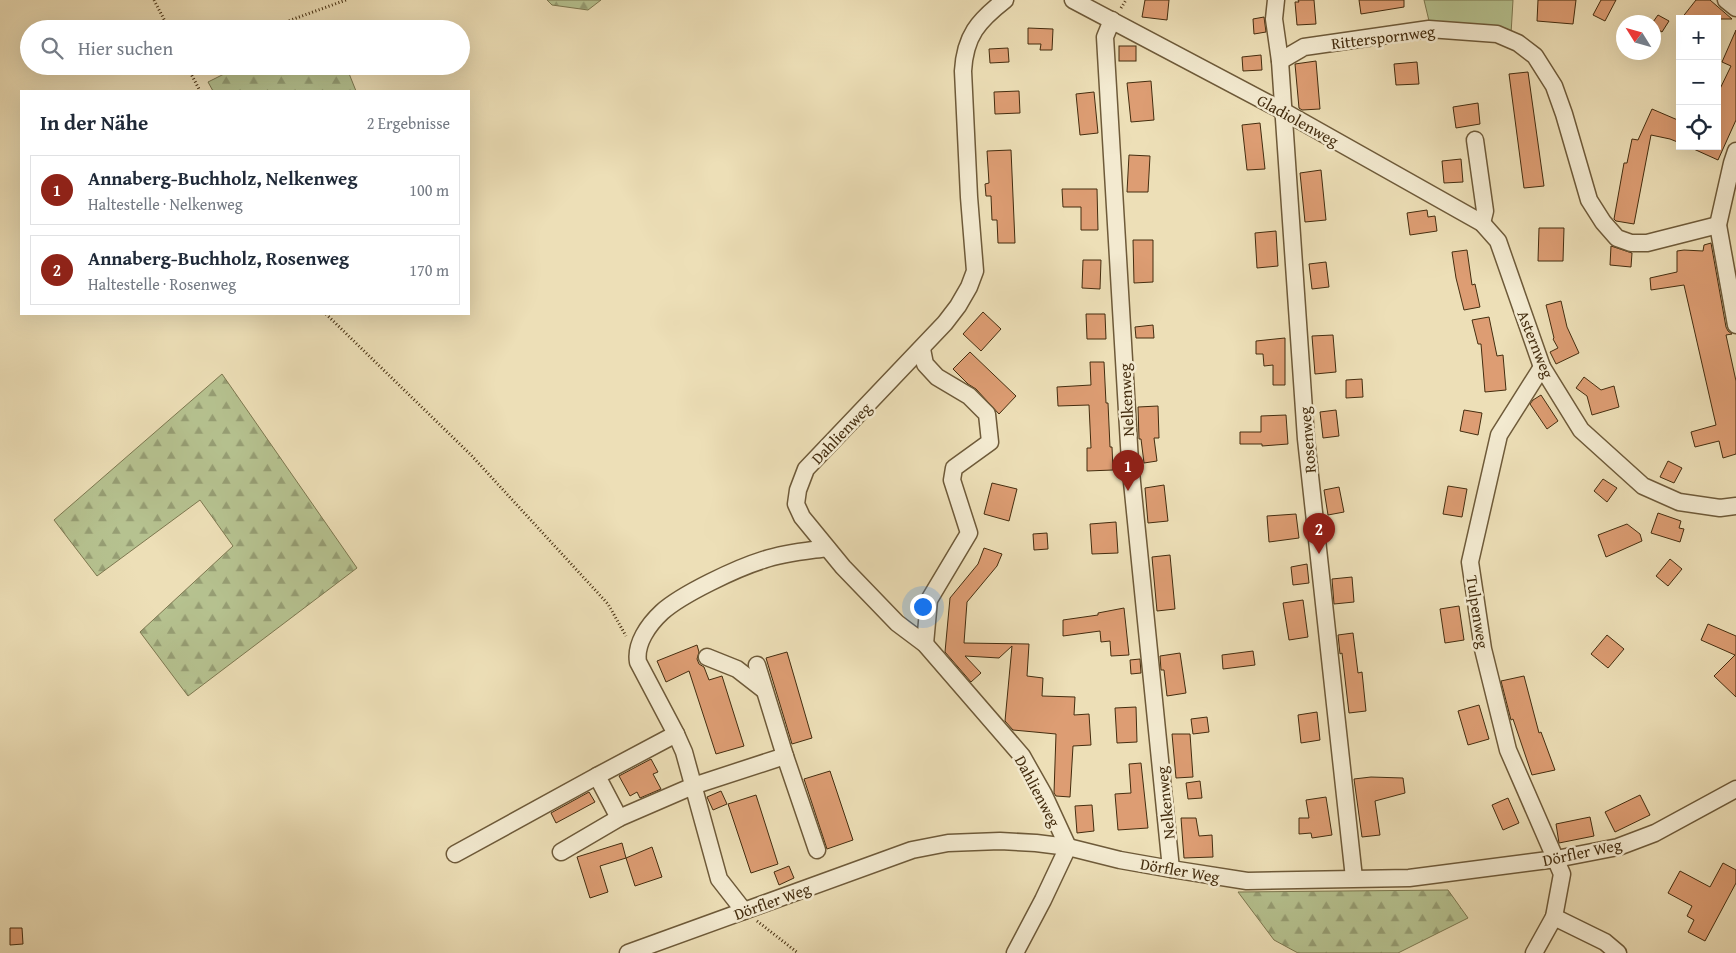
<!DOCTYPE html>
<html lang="de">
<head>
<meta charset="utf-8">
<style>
	body { margin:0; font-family:"Gentium Book Plus",serif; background:#f2f2f3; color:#1f2937 }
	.controls { position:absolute; right:15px; top:15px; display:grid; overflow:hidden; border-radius:0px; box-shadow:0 5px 20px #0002 }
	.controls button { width:45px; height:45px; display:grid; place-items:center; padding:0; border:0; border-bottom:1px solid #e0e1e3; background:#fff; color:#1f2937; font:25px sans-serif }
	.compass { position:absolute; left:1616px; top:15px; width:45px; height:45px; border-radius:50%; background:#fff; box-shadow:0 5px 20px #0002; rotate:307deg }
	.you { position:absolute; left:922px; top:606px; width:18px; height:18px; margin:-12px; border:4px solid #fff; border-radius:50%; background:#1a73e8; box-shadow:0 0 0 8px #1a73e833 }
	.badge { display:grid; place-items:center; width:32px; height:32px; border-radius:50%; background:#8f2418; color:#fff; font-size:16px; font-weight:700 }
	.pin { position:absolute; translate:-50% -41px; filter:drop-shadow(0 1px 2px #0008) }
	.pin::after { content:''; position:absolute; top:26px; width:18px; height:15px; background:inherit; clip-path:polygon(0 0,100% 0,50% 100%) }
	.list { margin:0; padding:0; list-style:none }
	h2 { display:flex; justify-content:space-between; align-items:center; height:65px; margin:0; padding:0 20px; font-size:21px }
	h2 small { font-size:16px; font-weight:400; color:#747a83 }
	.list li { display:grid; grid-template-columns:32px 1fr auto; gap:15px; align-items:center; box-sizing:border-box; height:70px; margin:0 10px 10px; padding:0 10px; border:1px solid #e0e1e3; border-radius:0px }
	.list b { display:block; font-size:19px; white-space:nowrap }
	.list p { margin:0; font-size:16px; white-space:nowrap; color:#747a83 }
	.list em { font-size:16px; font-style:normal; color:#747a83 }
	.icon { flex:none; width:28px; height:28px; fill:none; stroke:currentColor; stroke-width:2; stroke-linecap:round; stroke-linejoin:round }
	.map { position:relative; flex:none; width:1736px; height:953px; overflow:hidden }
	.search { position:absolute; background:#fff; box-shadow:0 5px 20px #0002; left:20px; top:20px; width:450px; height:55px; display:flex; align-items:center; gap:12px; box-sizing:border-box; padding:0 18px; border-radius:28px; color:#747a83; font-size:19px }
	.panel { position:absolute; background:#fff; box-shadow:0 5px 20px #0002; left:20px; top:90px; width:450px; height:225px; border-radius:0px }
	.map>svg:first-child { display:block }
	.green { fill:#b6c290; stroke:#7d7850 }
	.forest { fill:url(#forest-firs); stroke:#7d7850 }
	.building { fill:#dd9d73; stroke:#442d0f }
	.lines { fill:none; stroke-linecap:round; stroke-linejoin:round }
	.minor-casing { stroke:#6e5a39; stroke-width:19 }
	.path { stroke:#442d0f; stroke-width:3; stroke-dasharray:1 2.5; stroke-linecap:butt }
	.minor { stroke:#f3ead0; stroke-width:16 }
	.labels { text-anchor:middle; stroke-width:5; stroke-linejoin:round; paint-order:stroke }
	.street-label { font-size:16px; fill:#442d0f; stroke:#f3ead0 }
</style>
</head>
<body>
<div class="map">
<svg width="1736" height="953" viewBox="0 0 1736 953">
	<defs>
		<pattern id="forest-firs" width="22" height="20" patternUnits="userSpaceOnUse" patternTransform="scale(1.25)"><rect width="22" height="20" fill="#b6c290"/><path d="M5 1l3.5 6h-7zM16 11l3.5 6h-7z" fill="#969e74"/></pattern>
	</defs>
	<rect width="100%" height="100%" fill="#eddfb7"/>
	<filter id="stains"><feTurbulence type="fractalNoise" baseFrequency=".004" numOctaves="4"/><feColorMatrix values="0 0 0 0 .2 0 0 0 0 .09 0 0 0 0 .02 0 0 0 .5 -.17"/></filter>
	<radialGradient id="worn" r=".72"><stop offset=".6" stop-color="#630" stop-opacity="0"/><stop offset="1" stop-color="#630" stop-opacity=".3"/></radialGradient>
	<path class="green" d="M1424 0H1513L1511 34 1430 25Z"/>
	<g class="forest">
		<path d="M547 0H601L588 10 552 5Z"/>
		<path d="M240 66H346L356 91H213L208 82Z"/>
		<path d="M222 374 357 568 188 696 140 632 233 546 200 500 97 576 54 520Z"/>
		<path d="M1448 890 1468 918 1398 953H1298L1274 940 1238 892Z"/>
	</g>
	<g class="building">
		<path d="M1145 0H1169L1167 20 1142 17Z"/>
		<path d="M1298 0H1314L1316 24 1297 25 1295 2H1299Z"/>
		<path d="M1359 0H1404V7L1361 14Z"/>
		<path d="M1538 0H1576L1573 24 1537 21Z"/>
		<path d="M1601 0H1616L1605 21 1593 15Z"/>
		<path d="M1696 0H1710L1732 19H1681Z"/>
		<path d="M1658 15 1669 21 1662 32 1654 27 1653 22Z"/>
		<path d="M1264 17 1266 32 1254 34 1253 19Z"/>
		<path d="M1028 28 1053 29 1052 50H1040L1041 44H1028Z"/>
		<path d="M1736 30V120L1718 160 1687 146H1717V95L1731 66 1722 62Z"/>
		<rect x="1119" y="46" width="17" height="15"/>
		<path d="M1008 48 1009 62 990 63 989 49Z"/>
		<path d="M1261 55 1262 70 1243 71 1242 57Z"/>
		<path d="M1316 61 1320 109 1302 110 1299 108 1295 64Z"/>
		<path d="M1417 62 1419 84 1396 85 1394 64Z"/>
		<path d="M1528 72 1544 186 1524 188 1509 74Z"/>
		<path d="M1151 81 1154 120 1131 122 1127 83Z"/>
		<path d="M1019 91 1020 113 995 114 994 92Z"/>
		<path d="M1094 92 1098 133 1080 135 1076 94Z"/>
		<path d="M1478 103 1480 124 1456 128 1453 107Z"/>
		<path d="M1652 109 1680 121V143L1670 139 1651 135 1634 224 1616 221 1614 219 1624 163H1627L1632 139 1638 140Z"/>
		<path d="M1260 123 1265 169 1247 170 1242 125Z"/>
		<path d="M1011 150 1015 243H998L997 220H992L991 196H986L985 184 989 183 987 151Z"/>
		<path d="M1129 155 1150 156 1148 192H1127Z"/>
		<path d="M1461 159 1463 182 1444 183 1442 161Z"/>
		<path d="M1321 170 1326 220 1305 222 1300 173Z"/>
		<path d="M1062 189H1097L1098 230H1081V207H1063Z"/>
		<path d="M1427 210 1428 217 1435 216 1437 231 1410 235 1407 213Z"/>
		<path d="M1539 228H1564L1563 261H1538Z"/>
		<path d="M1276 231 1278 266 1257 268 1255 233Z"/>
		<path d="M1133 240H1153V282L1134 283Z"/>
		<path d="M1711 243 1726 327 1728 331 1732 334 1726 335 1736 381V454L1723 458 1719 441 1695 447 1691 432 1716 425 1684 285 1651 290 1650 278 1677 272V251L1684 250 1703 251 1704 245Z"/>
		<path d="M1611 246 1632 253 1631 267 1610 265Z"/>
		<path d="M1467 250 1472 285 1475 284 1480 307 1464 310 1456 278 1452 252Z"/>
		<path d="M1083 260H1101L1100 289 1082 288Z"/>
		<path d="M1326 262 1329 287 1312 289 1309 264Z"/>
		<path d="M1561 301 1567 327 1579 353 1556 364 1550 352 1558 348 1553 339 1554 338 1546 305Z"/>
		<path d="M983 312 1001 329 981 351 963 334Z"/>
		<path d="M1086 314H1105L1106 339H1087Z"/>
		<path d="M1489 317 1497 356 1503 355 1506 390 1485 392 1481 344H1478L1472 320Z"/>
		<path d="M1153 325 1154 338H1136L1135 327Z"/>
		<path d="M1333 335 1336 372 1315 374 1312 336Z"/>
		<path d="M1285 338V385H1273V365L1264 366 1263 354H1256V341Z"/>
		<path d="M970 352 1016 396 999 414 976 389 968 384 953 369Z"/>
		<path d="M1090 362H1104L1106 403H1108L1110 447H1112L1113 470 1087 471V448H1091L1089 405 1058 406 1057 387 1091 385Z"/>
		<path d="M1584 377 1601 390 1614 386 1619 407 1592 415 1587 396 1576 388Z"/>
		<path d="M1362 379 1363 397 1346 398V380Z"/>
		<path d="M1541 395 1558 421 1547 429 1530 404 1533 400Z"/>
		<path d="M1158 406 1159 438H1154L1157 461 1144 463 1141 439H1139L1138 407Z"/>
		<path d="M1336 410 1339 436 1323 438 1320 412Z"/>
		<path d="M1464 410 1482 413 1478 435 1460 431Z"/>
		<path d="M1286 415 1288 444 1262 446V444H1240V432H1261V416Z"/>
		<path d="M1668 461 1682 468 1674 483 1660 477Z"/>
		<path d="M1603 479 1617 488 1607 502 1594 491Z"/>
		<path d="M992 483 1017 489 1009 521 984 514Z"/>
		<path d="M1164 485 1168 521 1148 523 1145 488Z"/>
		<path d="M1448 486 1467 489 1462 517 1443 514Z"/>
		<path d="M1339 487 1344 512 1328 515 1324 490Z"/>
		<path d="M1658 513 1681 521 1679 528 1684 529 1680 542 1651 533Z"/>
		<path d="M1296 514 1299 538 1269 542 1267 516Z"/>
		<path d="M1116 522 1118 553 1092 554 1090 524Z"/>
		<path d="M1627 524 1640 534 1642 541 1606 557 1598 535Z"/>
		<path d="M1047 533 1048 549 1034 550 1033 534Z"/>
		<path d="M984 548 1002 554 997 566 967 602 964 643 1029 644 1027 676 1043 678 1042 696 1075 697 1074 715 1089 714 1091 745 1073 746 1070 797 1056 796 1054 793 1056 734 1013 730 1005 721 1012 646 999 658 965 656 981 673 971 682 945 652 950 598 978 564Z"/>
		<path d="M1170 555 1175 609 1157 611 1152 557Z"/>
		<path d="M1670 559 1682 569 1668 586 1656 576Z"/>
		<path d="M1307 564 1309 583 1293 585 1291 567Z"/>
		<path d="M1352 577 1354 602 1334 604 1332 579Z"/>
		<path d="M1303 600 1308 637 1289 640 1283 603Z"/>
		<path d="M1459 606 1464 640 1445 643 1440 609Z"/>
		<path d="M1124 608 1129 655 1111 656 1110 641 1101 642 1100 631 1063 636V620L1098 615V613Z"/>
		<path d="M1708 624 1736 636V697L1714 676 1735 655 1701 640Z"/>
		<path d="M1353 633 1358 673 1362 672 1366 711 1349 713 1342 653 1340 654 1338 635Z"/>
		<path d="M1607 635 1624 649 1608 668 1591 654Z"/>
		<path d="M697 645 699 652 697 659 699 664 704 667 709 680 722 676 744 746 716 754 689 671 666 682 657 661Z"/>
		<path d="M1253 651 1255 665 1223 669 1222 655Z"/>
		<path d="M787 652 812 738 792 744 766 658Z"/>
		<path d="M1180 653 1186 693 1167 696 1164 670H1161L1160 656Z"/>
		<path d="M1140 659 1141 673 1131 674 1130 660Z"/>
		<path d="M1524 676 1539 733 1541 732 1555 770 1532 775 1513 719 1511 720 1501 681Z"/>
		<path d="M1479 705 1489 739 1468 745 1458 711Z"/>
		<path d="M1136 707 1137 742 1117 743 1115 708Z"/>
		<path d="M1317 712 1320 740 1301 743 1298 715Z"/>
		<path d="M1207 717 1209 732 1193 734 1191 719Z"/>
		<path d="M1172 734H1190L1193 777 1176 778Z"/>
		<path d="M651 759 658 772 653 774 661 789 640 798 637 792 630 796 619 776Z"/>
		<path d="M1141 763 1148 828 1118 830 1115 794 1131 793 1129 764Z"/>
		<path d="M830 771 853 840 827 849 804 779Z"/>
		<path d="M1371 777 1403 778 1405 793 1375 801 1380 835 1362 837 1354 779Z"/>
		<path d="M1200 781 1202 798 1188 799 1186 783Z"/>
		<path d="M721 791 727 804 713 810 707 797Z"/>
		<path d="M589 792 595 802 556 823 551 813Z"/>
		<path d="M756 795 778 864 751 873 728 804Z"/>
		<path d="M1640 795 1650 815 1615 832 1605 812Z"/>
		<path d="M1326 797 1332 835 1312 838 1311 833 1299 834V818H1309L1306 800Z"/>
		<path d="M1508 798 1519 823 1503 830 1492 805Z"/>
		<path d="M1092 805 1094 831 1077 833 1075 806Z"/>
		<path d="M1590 817 1594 836 1559 843 1556 824Z"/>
		<path d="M1181 818H1196L1199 836 1212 835 1213 857 1184 858Z"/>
		<path d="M622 843 626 858 600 866 608 892 590 898 577 857Z"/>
		<path d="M652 847 662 877 635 886 626 858Z"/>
		<path d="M1723 863 1736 870V883L1705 941 1688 932 1694 920 1687 916 1692 906 1668 893 1680 871 1710 887Z"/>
		<path d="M789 866 794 878 779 885 774 872Z"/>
		<path d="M10 928H22L23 944 10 945Z"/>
	</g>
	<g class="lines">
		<defs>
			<g id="minor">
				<path d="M1005 0C978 21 965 36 963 71L969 197 975 271 969 287 958 306 945 323 806 469 798 490 796 504 802 517 843 567 897 623 925 644 1022 756 1044 795 1068 847 1043 900 1015 953"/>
				<path d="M1073 0 1283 111 1482 223 1498 241 1542 367 1581 430 1643 486 1679 502 1720 508 1736 506"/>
				<path d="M1276 0 1274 19 1280 61 1306 439 1354 878"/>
				<path d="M1726 0 1736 8"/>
				<path d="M1112 20 1105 37 1130 462 1171 869"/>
				<path d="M1280 61 1304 47 1429 29 1497 34 1518 43 1535 56 1554 86 1564 114 1589 200 1603 222 1617 238 1631 243H1647L1718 225"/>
				<path d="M1475 140 1485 211 1482 223"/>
				<path d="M1736 151 1732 163 1718 225 1736 325"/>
				<path d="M922 349 925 364 937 377 969 396 987 414 990 442 954 468 952 480 969 533 929 600 925 644"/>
				<path d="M707 657 737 669 764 690"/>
				<path d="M785 756 817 850"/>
				<path d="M619 818 597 776 676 734"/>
				<path d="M561 852 619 818 693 786 785 756 757 665"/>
				<path d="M455 854 597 776"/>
				<path d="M744 911 719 879 684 752 676 734 638 662C635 644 648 625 662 612 682 594 737 568 763 560 783 553 806 551 827 548"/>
				<path d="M1554 917 1605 942 1618 953"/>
				<path d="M628 953 912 850 948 843 1000 841 1036 843 1068 847 1120 860 1171 869 1247 881 1409 878 1556 859 1618 847 1655 833 1736 789"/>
				<path d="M1534 953 1554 917 1562 874 1508 750 1483 649 1470 562 1499 435 1542 367"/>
			</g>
		</defs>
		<use href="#minor" class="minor-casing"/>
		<g class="path">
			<path d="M154 0 169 29"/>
			<path d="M1121 8 1126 0"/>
			<path d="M266 29 346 0"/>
			<path d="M187 66 200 91"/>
			<path d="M190 72 196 66"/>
			<path d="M326 314 471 455 608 604 626 636"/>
			<path d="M757 921 798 953"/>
		</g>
		<use href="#minor" class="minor"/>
	</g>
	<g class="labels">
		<g class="street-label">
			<text transform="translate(1383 37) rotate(-7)" y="6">Ritterspornweg</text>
			<text transform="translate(1298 120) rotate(29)" y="6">Gladiolenweg</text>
			<text transform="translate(1536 344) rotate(68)" y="6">Asternweg</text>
			<text transform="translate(1126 400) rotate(-93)" y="6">Nelkenweg</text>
			<text transform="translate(841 433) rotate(-46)" y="6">Dahlienweg</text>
			<text transform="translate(1307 440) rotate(-95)" y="6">Rosenweg</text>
			<text transform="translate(1478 612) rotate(81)" y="6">Tulpenweg</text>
			<text transform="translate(1038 791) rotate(62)" y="6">Dahlienweg</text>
			<text transform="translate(1165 803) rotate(-96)" y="6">Nelkenweg</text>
			<text transform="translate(1582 852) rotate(-12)" y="6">Dörfler Weg</text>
			<text transform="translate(1180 870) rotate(10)" y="6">Dörfler Weg</text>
			<text transform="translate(772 901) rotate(-20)" y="6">Dörfler Weg</text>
		</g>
	</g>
	<rect width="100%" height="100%" filter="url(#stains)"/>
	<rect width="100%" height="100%" fill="url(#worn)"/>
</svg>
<div class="controls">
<button>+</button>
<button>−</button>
<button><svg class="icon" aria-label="locate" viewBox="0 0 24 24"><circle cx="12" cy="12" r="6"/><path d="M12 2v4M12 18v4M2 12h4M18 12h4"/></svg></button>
</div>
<svg class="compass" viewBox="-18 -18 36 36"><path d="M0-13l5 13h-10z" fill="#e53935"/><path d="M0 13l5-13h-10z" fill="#747a83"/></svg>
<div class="you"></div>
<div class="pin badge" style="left:1128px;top:491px">1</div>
<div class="pin badge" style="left:1319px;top:554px">2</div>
<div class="search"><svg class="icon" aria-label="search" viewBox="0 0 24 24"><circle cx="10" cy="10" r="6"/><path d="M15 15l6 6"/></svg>Hier suchen</div>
<section class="panel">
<h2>In der Nähe<small>2 Ergebnisse</small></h2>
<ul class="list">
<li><span class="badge">1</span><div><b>Annaberg-Buchholz, Nelkenweg</b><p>Haltestelle · Nelkenweg</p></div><em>100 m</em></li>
<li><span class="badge">2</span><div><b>Annaberg-Buchholz, Rosenweg</b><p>Haltestelle · Rosenweg</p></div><em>170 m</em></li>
</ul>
</section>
</div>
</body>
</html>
